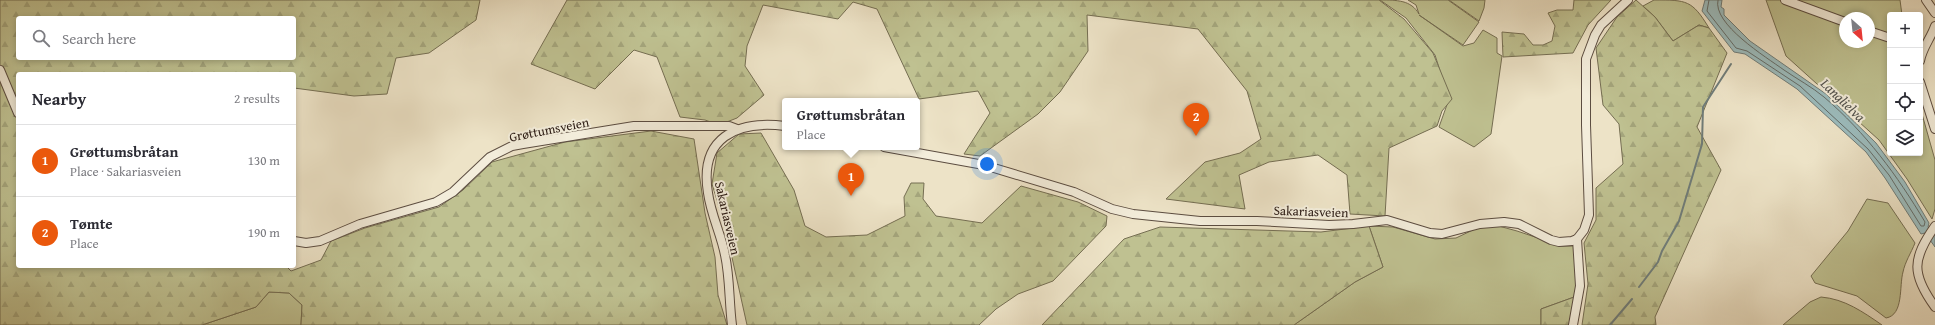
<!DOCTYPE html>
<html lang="en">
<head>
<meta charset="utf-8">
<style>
	body { margin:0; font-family:"Gentium Book Plus",serif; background:#f2f2f3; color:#2b2b33 }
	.controls { position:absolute; right:12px; top:12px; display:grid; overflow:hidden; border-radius:4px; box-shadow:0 2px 6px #0003 }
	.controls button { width:36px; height:36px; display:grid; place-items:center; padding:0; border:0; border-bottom:1px solid #e1e1e2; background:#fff; color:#2b2b33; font:20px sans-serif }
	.compass { position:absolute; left:1839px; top:12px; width:36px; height:36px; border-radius:50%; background:#fff; box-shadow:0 2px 6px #0003; rotate:153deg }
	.you { position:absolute; left:987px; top:164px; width:14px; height:14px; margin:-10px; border:3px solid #fff; border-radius:50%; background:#1a73e8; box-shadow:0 0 0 6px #1a73e833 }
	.badge { display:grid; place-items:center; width:26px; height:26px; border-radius:50%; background:#ea580c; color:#fff; font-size:13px; font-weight:700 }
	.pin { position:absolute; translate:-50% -33px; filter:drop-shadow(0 1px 2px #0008) }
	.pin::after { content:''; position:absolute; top:21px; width:14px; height:12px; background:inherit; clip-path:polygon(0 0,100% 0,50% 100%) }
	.popup { position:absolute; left:782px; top:98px; width:138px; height:52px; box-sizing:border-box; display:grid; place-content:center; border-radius:4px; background:#fff; filter:drop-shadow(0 1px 3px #0005); font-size:13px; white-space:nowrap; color:#7c7c81 }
	.popup b { font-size:15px; color:#2b2b33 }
	.popup::after { content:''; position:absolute; left:50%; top:100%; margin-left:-8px; border:8px solid transparent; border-top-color:#fff }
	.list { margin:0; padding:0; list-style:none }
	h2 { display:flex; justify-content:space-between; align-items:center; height:52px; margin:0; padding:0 16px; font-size:17px }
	h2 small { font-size:13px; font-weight:400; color:#7c7c81 }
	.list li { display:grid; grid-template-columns:26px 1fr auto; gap:12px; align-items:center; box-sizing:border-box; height:72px; padding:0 16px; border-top:1px solid #e1e1e2 }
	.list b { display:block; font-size:15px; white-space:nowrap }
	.list p { margin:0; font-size:13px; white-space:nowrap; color:#7c7c81 }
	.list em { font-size:13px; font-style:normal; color:#7c7c81 }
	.icon { flex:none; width:22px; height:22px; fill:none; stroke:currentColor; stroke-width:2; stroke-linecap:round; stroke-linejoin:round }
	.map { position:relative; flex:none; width:1935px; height:325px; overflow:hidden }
	.search { position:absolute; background:#fff; box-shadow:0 2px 6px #0003; left:16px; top:16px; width:280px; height:44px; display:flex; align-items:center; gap:10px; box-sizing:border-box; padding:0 14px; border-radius:4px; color:#7c7c81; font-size:15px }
	.panel { position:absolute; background:#fff; box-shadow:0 2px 6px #0003; left:16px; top:72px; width:280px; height:196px; border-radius:4px }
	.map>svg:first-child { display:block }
	.green { fill:#bfc191; stroke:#756e52; fill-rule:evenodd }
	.forest { fill:url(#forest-firs); stroke:#756e52; fill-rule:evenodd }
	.water { fill:#9cbcbd; stroke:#6f7c79 }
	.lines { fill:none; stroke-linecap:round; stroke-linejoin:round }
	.shore { stroke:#646c68; stroke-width:1 }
	.stream { stroke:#6f7c79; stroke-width:2 }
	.street-casing { stroke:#5c4d41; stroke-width:10 }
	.street { stroke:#f3eddb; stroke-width:8 }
	.labels { text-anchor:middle; stroke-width:4; stroke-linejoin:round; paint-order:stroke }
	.street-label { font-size:13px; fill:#2b1b14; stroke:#f3eddb }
	.water-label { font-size:14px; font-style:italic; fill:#53534f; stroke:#f3eddb }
</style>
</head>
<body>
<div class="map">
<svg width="1935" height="325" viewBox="0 0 1935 325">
	<defs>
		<pattern id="forest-firs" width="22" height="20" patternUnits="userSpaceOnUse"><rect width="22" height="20" fill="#bfc191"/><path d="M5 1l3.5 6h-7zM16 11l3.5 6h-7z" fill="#a4a57c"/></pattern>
	</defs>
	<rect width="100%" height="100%" fill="#ede3c7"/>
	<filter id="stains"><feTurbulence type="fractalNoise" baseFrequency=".005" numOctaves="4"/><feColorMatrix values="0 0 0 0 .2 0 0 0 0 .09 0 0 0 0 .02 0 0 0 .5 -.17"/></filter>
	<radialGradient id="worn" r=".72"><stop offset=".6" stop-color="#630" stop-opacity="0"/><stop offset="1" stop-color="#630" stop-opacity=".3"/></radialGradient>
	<g class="green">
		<path d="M1380 0C1397 0 1411 0 1419 14L1416 5 1408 0H1448L1479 22 1463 45 1419 15 1463 46 1474 43 1483 30 1497 38V53L1502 56 1491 134 1474 147 1439 127 1449 99 1435 55 1406 18Z"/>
		<path d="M1449 0H1485L1484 8 1479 21Z"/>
		<path d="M1654 0C1687 0 1692 0 1709 28L1699 25 1673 41 1655 17 1643 6Z"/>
		<path d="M1766 0H1900L1902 15H1890V153H1920V107L1935 160V209L1932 219 1907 179 1879 140 1786 56ZM1845 18H1869V42H1845Z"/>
		<path d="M1867 199 1888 203 1915 243C1911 253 1905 262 1903 272 1899 286 1904 315 1886 318L1857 296 1815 283 1811 276 1848 231Z"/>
		<path d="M1495 225 1517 231 1562 246H1574L1577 296 1541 309V325H1294L1355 282 1383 267 1369 226 1393 227 1435 239 1456 238 1475 229Z"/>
		<path d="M269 292 289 293 302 305 301 325H202L256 307Z"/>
		<path d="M1821 297C1845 299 1863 312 1882 325H1783L1810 302Z"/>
	</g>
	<g class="forest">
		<path d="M0 0H480L476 20 429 53 396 58 387 94 354 96 294 88V74H18V266H286L291 271 321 260 331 241 365 228 439 207 463 190 492 162 565 142 651 131 694 139 705 213 715 257 718 295 727 325H301L302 305 289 293 269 292 256 307 202 325H0ZM18 18H294V58H18Z"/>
		<path d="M567 0H1379L1404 19 1433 53 1452 99 1442 111 1437 126 1389 148 1385 216 1350 214 1347 175 1318 155 1269 162 1239 175 1245 209 1166 199 1205 162 1240 153 1261 139 1247 91 1198 29 1087 15 1088 51 1060 92 1038 114 980 156 964 154 990 113 978 91 919 99 877 9 853 2 838 19 763 5 747 46 745 66 764 95 737 118 719 125 705 120 680 117 657 57 634 50 595 89 531 64Z"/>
		<path d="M1574 0H1611L1588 25 1573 53 1503 57 1502 32 1524 34 1533 45H1543L1552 41 1555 26 1548 13 1557 10H1573Z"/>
		<path d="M1636 0 1655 17 1673 41 1699 25 1709 28 1727 53 1697 127 1721 170 1655 317 1656 325H1582L1588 284 1584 243 1596 220V188L1623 164 1619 124 1603 105 1596 48 1617 17Z"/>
		<path d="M761 133 794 190 805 226 826 237 867 235 905 216 904 197 911 183H924L923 199 936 216 982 223 1021 186 1078 202 1107 216 1106 226 1053 281 1018 294 996 309 979 325H747L725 226 712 184 717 153 739 134Z"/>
		<path d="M1369 226 1383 267 1355 282 1294 325H1042L1124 239 1160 227 1321 232Z"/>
		<path d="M1577 296 1571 325H1541V309Z"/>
	</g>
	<path class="water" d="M1705 0H1722L1721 7 1724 9V15L1750 41 1826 94 1876 143 1905 182 1929 223 1928 227 1935 236V247L1925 233 1921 234 1885 178 1866 152 1797 89 1745 54 1734 52 1702 11Z"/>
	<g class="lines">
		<path class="shore" d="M1709 0 1707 11 1736 48 1747 51 1800 86 1868 149 1889 175 1921 226H1924L1925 222C1897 175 1866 133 1824 97 1812 87 1797 79 1784 70 1766 57 1712 24 1718 0"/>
		<g class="stream">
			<path d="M1639 287 1658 262 1662 251 1679 221 1702 144 1703 107 1731 64"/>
			<path d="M1610 325 1632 299"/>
		</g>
		<defs>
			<g id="street">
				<path d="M1785 0 1845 22"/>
				<path d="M1926 0 1935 13"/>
				<path d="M1869 31 1890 38"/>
				<path d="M1920 61C1922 48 1931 38 1935 26"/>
				<path d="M0 70 18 113"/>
				<path d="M1920 82 1935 129"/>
				<path d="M884 147 984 165 1074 192 1112 209 1133 214 1200 221H1257L1329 225 1353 224 1387 220 1430 233 1442 234 1480 224 1504 222 1519 224 1551 240 1559 242 1572 241 1577 239 1584 230 1589 215 1586 125V59L1595 35 1601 25 1628 0"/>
				<path d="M1935 226C1912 259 1911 274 1935 307"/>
				<path d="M294 241 306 243 320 241 360 224 436 202 453 192 490 157 512 146 523 144 634 126H729L737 129"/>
				<path d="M732 325C729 302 730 278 725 255 721 234 711 215 708 193 699 138 736 120 785 126"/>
				<path d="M1573 325 1580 286 1577 239"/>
			</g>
		</defs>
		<use href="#street" class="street-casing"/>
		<use href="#street" class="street"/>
	</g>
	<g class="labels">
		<g class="street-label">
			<text transform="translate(549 129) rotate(-11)" y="5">Grøttumsveien</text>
			<text transform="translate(1311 211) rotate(2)" y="5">Sakariasveien</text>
			<text transform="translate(728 218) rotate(77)" y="5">Sakariasveien</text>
		</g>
		<g class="water-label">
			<text transform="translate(1843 100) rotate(44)" y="5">Langlielva</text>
		</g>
	</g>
	<rect width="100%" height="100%" filter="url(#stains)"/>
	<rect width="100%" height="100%" fill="url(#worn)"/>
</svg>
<div class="controls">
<button>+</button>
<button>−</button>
<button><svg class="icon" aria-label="locate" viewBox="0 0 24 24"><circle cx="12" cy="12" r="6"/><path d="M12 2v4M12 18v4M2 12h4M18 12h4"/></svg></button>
<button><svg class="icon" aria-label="layers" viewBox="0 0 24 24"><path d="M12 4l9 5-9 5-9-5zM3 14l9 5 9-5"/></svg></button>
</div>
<svg class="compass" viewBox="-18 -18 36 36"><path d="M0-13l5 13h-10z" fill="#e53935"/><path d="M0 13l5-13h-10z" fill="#7c7c81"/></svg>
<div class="you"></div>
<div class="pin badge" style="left:851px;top:196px">1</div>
<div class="popup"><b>Grøttumsbråtan</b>Place</div>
<div class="pin badge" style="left:1196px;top:136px">2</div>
<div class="search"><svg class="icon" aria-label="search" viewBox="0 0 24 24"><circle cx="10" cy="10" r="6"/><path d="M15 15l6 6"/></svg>Search here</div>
<section class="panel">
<h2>Nearby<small>2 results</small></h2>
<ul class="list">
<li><span class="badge">1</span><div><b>Grøttumsbråtan</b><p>Place · Sakariasveien</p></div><em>130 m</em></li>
<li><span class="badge">2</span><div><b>Tømte</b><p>Place</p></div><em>190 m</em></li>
</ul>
</section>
</div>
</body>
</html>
